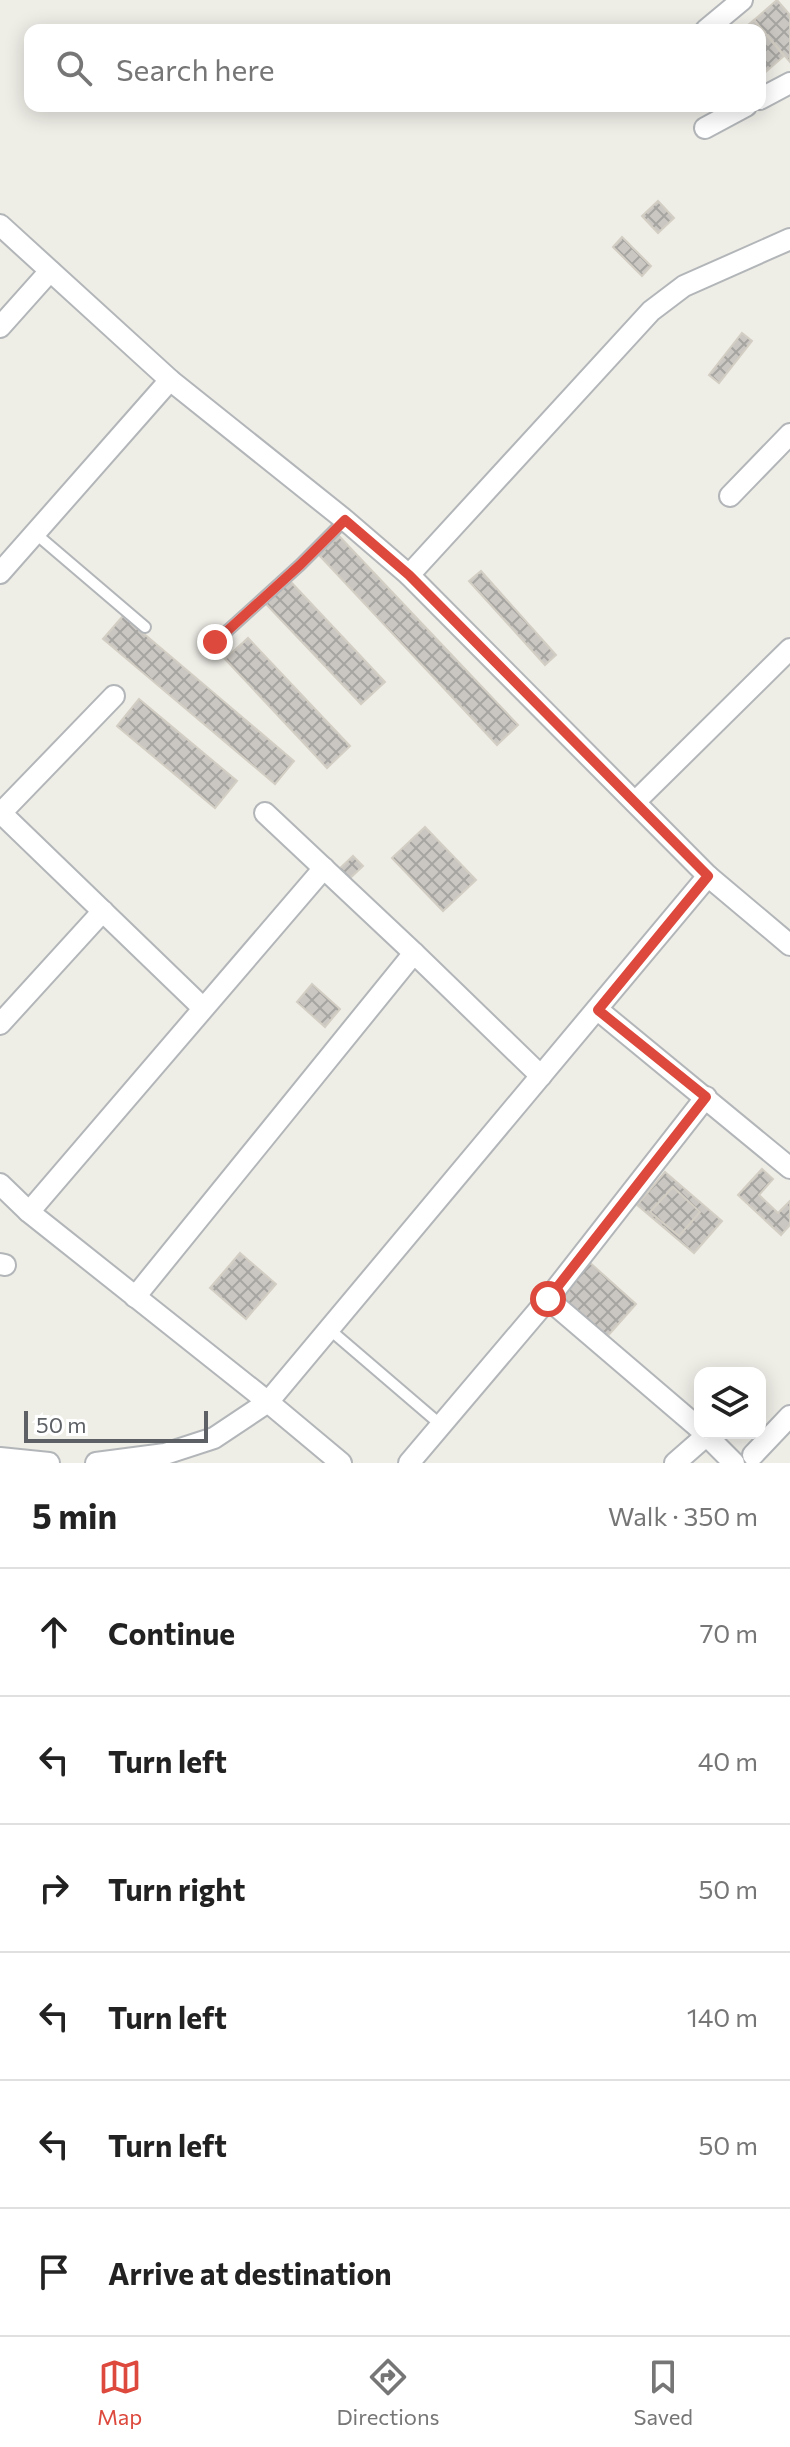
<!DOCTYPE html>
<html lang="en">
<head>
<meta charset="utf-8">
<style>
	body { margin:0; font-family:Commissioner,sans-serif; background:#f6f6f6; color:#222 }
	.controls { position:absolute; right:24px; bottom:24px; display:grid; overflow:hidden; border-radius:16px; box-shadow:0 4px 20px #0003 }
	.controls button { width:72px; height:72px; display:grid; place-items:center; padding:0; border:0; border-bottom:2px solid #e0e0e0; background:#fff; color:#222; font:40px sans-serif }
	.scale { position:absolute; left:24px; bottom:20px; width:184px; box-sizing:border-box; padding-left:8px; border:4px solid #5d6165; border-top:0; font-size:22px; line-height:28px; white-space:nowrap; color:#5d6165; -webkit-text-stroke:6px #fff; paint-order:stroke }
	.stop { position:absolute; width:24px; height:24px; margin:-18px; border:6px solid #dd493d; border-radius:50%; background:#fff }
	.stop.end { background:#dd493d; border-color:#fff; box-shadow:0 2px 8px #0008 }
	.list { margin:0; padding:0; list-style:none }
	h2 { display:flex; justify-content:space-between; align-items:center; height:104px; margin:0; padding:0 32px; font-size:34px }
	h2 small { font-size:26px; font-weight:400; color:#767676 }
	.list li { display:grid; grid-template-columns:52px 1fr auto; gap:24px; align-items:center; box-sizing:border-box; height:128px; padding:0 32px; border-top:2px solid #e0e0e0 }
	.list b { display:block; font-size:30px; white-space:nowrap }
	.list em { font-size:26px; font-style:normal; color:#767676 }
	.icon { flex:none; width:44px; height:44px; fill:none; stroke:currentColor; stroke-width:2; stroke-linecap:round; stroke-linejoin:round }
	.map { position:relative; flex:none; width:790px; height:1463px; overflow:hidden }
	.search { position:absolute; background:#fff; box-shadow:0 4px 20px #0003; left:24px; right:24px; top:24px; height:88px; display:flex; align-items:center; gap:20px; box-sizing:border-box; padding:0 28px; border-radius:16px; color:#767676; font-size:30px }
	.sheet { height:872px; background:#fff }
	nav { display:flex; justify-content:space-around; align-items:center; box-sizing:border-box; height:112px; border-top:2px solid #e0e0e0; background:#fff; font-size:22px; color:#767676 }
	nav a { display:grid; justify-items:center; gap:4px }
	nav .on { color:#dd493d }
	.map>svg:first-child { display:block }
	.building { fill:url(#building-cross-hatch); stroke:#d3cec4; stroke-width:2 }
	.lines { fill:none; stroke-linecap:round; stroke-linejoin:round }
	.lane-casing { stroke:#b3b6b9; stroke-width:14 }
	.street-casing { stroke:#b3b6b9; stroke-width:24 }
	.lane { stroke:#fff; stroke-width:10 }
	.street { stroke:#fff; stroke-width:20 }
	.route { stroke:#dd493d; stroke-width:10 }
</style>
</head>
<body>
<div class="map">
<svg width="790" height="1463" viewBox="0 0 790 1463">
	<defs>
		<pattern id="building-cross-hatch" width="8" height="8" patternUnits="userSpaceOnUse" patternTransform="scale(2)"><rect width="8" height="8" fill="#cac7c2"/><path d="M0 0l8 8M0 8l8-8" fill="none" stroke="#a7a5a1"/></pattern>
	</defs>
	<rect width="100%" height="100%" fill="#eeede6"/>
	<g class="building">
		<path d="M777 0 790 15V62L754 20Z"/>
		<path d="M754 20 784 56 760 77V30H742Z"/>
		<path d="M658 201 674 218 658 233 642 216Z"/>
		<path d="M622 237 651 266 642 276 613 247Z"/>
		<path d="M742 333 752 341 719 383 709 375Z"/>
		<path d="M339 536 518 725 497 745 319 555Z"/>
		<path d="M481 571 556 655 545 665 469 581Z"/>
		<path d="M289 580 385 682 361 704 265 603Z"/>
		<path d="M123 616 294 761 275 784 103 639Z"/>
		<path d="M248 638 350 746 327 768 225 659Z"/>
		<path d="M139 699 237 781 215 808 117 726Z"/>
		<path d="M425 827 476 880 443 911 392 858Z"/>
		<path d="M353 856 363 866 346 882 336 872Z"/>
		<path d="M312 984 340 1009 325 1027 297 1002Z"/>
		<path d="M762 1169 773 1179 759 1195 778 1213 790 1201V1225L781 1235 738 1195Z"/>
		<path d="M665 1172 722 1221 694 1253 637 1205Z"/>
		<path d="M673 1187 700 1212 679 1236 650 1212Z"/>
		<path d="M240 1253 276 1284 246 1319 210 1288Z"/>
		<path d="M588 1261 636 1304 605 1339 555 1297Z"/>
	</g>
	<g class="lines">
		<defs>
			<g id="lane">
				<path d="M36 534 145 627"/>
				<path d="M215 642 300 565 345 520"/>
				<path d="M329 1329 441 1425"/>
			</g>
			<g id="street">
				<path d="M706 30 742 0"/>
				<path d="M760 99 790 83"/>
				<path d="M705 128 746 106"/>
				<path d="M0 225 170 380 345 520 409 575 708 876 790 945"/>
				<path d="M0 327 50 271"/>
				<path d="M730 496 790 434"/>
				<path d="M0 573 170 380"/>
				<path d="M409 575 651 311 684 286 790 239"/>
				<path d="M635 802 790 649"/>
				<path d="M0 812 203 1008"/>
				<path d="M265 813 414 953 541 1076"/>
				<path d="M0 814 114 696"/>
				<path d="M598 1010 790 1168"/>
				<path d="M0 1024 103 911"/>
				<path d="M0 1184 29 1212 268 1402 708 876"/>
				<path d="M29 1212 324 868"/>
				<path d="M0 1264 5 1265"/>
				<path d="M135 1297 414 953"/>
				<path d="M548 1299 700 1429"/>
				<path d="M704 1433 734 1463"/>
				<path d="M753 1455 790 1416"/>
				<path d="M0 1458 49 1463"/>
				<path d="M96 1463 165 1454 214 1438 268 1402 341 1463"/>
				<path d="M409 1463 548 1299 706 1097"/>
				<path d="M675 1463 707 1435"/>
			</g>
		</defs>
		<use href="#lane" class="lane-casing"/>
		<use href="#street" class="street-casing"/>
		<use href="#lane" class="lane"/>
		<use href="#street" class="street"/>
	</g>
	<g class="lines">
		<path class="route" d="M215 642 300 565 345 520 409 575 708 876 598 1010 706 1097 548 1299"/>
	</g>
</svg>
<div class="controls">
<button><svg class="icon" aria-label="layers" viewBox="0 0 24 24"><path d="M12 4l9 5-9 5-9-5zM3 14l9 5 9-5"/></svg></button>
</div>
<div class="scale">50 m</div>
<div class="stop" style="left:548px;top:1299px"></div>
<div class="stop end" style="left:215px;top:642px"></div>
<div class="search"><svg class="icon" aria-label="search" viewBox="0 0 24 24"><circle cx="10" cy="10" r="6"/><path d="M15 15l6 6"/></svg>Search here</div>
</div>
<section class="sheet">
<h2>5 min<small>Walk · 350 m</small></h2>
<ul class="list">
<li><svg class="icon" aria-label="ahead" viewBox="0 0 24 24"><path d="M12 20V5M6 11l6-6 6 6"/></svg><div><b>Continue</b></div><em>70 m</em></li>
<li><svg class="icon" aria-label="left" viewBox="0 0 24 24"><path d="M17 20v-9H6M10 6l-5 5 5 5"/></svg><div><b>Turn left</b></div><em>40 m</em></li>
<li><svg class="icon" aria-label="right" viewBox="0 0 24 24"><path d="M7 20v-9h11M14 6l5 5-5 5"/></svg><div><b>Turn right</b></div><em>50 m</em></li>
<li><svg class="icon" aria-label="left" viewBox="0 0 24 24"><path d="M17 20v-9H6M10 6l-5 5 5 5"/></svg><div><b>Turn left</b></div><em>140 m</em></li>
<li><svg class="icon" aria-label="left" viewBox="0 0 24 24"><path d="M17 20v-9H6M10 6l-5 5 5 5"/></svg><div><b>Turn left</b></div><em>50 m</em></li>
<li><svg class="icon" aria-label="arrive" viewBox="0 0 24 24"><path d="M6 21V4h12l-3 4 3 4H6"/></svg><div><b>Arrive at destination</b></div></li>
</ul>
</section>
<nav>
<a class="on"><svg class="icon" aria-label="map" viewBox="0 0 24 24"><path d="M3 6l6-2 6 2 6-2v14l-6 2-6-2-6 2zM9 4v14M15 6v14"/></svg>Map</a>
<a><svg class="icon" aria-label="directions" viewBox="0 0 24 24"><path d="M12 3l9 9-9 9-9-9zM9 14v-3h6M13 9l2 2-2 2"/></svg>Directions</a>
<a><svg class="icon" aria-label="saved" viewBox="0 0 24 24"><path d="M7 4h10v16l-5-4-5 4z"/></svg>Saved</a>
</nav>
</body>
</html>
